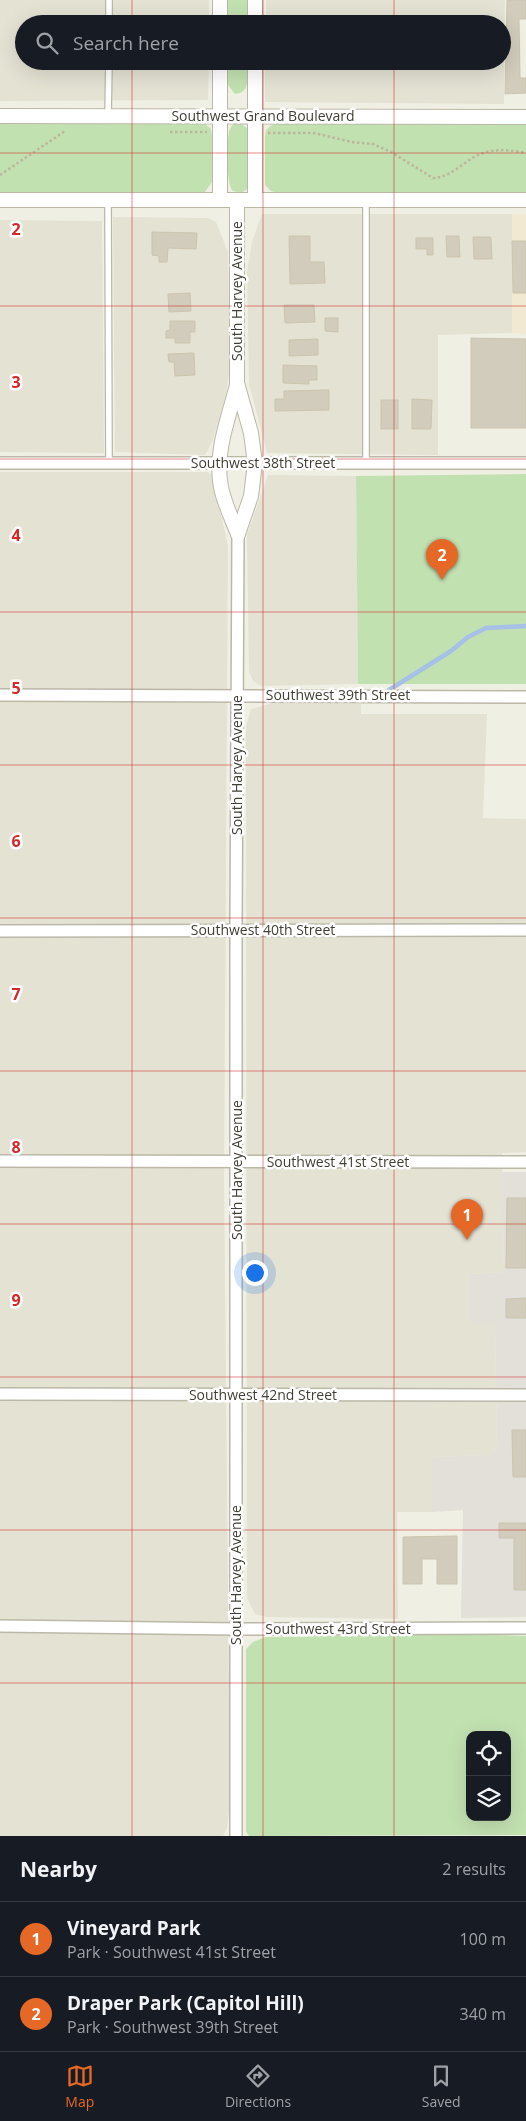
<!DOCTYPE html>
<html lang="en">
<head>
<meta charset="utf-8">
<style>
	body { margin:0; font-family:"Open Sans",sans-serif; background:#242831; color:#f1f3f6 }
	.controls { position:absolute; right:15px; bottom:15px; display:grid; overflow:hidden; border-radius:10px; box-shadow:0 5px 20px #0002 }
	.controls button { width:45px; height:45px; display:grid; place-items:center; padding:0; border:0; border-bottom:1px solid #363941; background:#171b24; color:#f1f3f6; font:25px sans-serif }
	.you { position:absolute; left:254px; top:1272px; width:18px; height:18px; margin:-12px; border:4px solid #fff; border-radius:50%; background:#1a73e8; box-shadow:0 0 0 8px #1a73e833 }
	.badge { display:grid; place-items:center; width:32px; height:32px; border-radius:50%; background:#e56827; color:#fff; font-size:16px; font-weight:700 }
	.pin { position:absolute; translate:-50% -41px; filter:drop-shadow(0 1px 2px #0008) }
	.pin::after { content:''; position:absolute; top:26px; width:18px; height:15px; background:inherit; clip-path:polygon(0 0,100% 0,50% 100%) }
	.list { margin:0; padding:0; list-style:none }
	h2 { display:flex; justify-content:space-between; align-items:center; height:65px; margin:0; padding:0 20px; font-size:21px }
	h2 small { font-size:16px; font-weight:400; color:#9ea1a6 }
	.list li { display:grid; grid-template-columns:32px 1fr auto; gap:15px; align-items:center; box-sizing:border-box; height:75px; padding:0 20px; border-top:1px solid #363941 }
	.list b { display:block; font-size:19px; white-space:nowrap }
	.list p { margin:0; font-size:16px; white-space:nowrap; color:#9ea1a6 }
	.list em { font-size:16px; font-style:normal; color:#9ea1a6 }
	.icon { flex:none; width:28px; height:28px; fill:none; stroke:currentColor; stroke-width:2; stroke-linecap:round; stroke-linejoin:round }
	.map { position:relative; flex:none; width:526px; height:1836px; overflow:hidden }
	.search { position:absolute; background:#171b24; box-shadow:0 5px 20px #0002; left:15px; right:15px; top:15px; height:55px; display:flex; align-items:center; gap:12px; box-sizing:border-box; padding:0 18px; border-radius:28px; color:#9ea1a6; font-size:19px }
	.sheet { height:215px; background:#171b24 }
	nav { display:flex; justify-content:space-around; align-items:center; box-sizing:border-box; height:70px; border-top:1px solid #363941; background:#171b24; font-size:14px; color:#9ea1a6 }
	nav a { display:grid; justify-items:center; gap:2px }
	nav .on { color:#e56827 }
	.map>svg:first-child { display:block }
	.residential { fill:#e4e2d3 }
	.commercial { fill:#f1e9d1 }
	.industrial { fill:#e2e0d9 }
	.green { fill:#c2e1b1; fill-rule:evenodd }
	.lines { fill:none; stroke-linecap:round; stroke-linejoin:round }
	.stream { stroke:#a6c0e8; stroke-width:4.5 }
	.building { fill:#d1ccbb; stroke:#cbc5af }
	.service-casing { stroke:#bbb8a8; stroke-width:8 }
	.minor-casing { stroke:#bbb8a8; stroke-width:14 }
	.tertiary-casing { stroke:#bbb8a8; stroke-width:16 }
	.path { stroke:#bbb69b; stroke-width:2.5; stroke-dasharray:2.5 2.5; stroke-linecap:butt }
	.service { stroke:#fff; stroke-width:5.5 }
	.minor { stroke:#fff; stroke-width:11 }
	.tertiary { stroke:#fff; stroke-width:14 }
	.grid { fill:none; stroke:#d62828; stroke-width:1; stroke-opacity:0.55 }
	.labels { text-anchor:middle; stroke-width:5; stroke-linejoin:round; paint-order:stroke }
	.street-label { font-size:14px; fill:#423f35; stroke:#fff }
	.grid-label { font-size:16px; text-anchor:middle; font-weight:bold; fill:#d62828; stroke:#fff; stroke-width:5; stroke-linejoin:round; paint-order:stroke }
</style>
</head>
<body>
<div class="map">
<svg width="526" height="1836" viewBox="0 0 526 1836">
	<rect width="100%" height="100%" fill="#f0efe4"/>
	<g class="residential">
		<path d="M0 0H209V24H24V61H209L208 100 0 101Z"/>
		<path d="M266 0H505L504 104 265 102V61H502V24H266Z"/>
		<path d="M262 214H512V333L438 335V455L267 453 249 384 247 272 252 242Z"/>
		<path d="M113 217 208 218 216 222 228 252 230 366 226 394 213 440 205 455 115 452Z"/>
		<path d="M0 220 102 221 104 453 0 452Z"/>
		<path d="M0 472H207L212 475 228 546 224 1179 230 1801 227 1828 223 1836H0Z"/>
		<path d="M268 475 356 476 358 684 261 686 253 681 249 671 247 535Z"/>
		<path d="M273 703 361 704V714H487L483 818 526 819V1152L502 1153 504 1272 470 1274 495 1323 497 1448 490 1455 433 1457 432 1512H397L398 1619 267 1617 255 1614 247 1598 246 727 251 709Z"/>
	</g>
	<path class="commercial" d="M512 214H526V334L512 333Z"/>
	<path class="industrial" d="M502 1172H526V1617L461 1618 463 1510 432 1512V1457L490 1455 497 1448 495 1324 471 1323 470 1274 504 1272Z"/>
	<g class="green">
		<rect x="228" y="0" width="19" height="24"/>
		<path d="M228 61H247C247 74 252 93 235 94L228 85Z"/>
		<path d="M0 122 205 124 211 129 212 137V182L205 192 199 193H0Z"/>
		<path d="M235 123 241 124 247 128 248 184 247 189 241 193 233 191C226 185 226 138 230 129 231 126 233 125 235 123Z"/>
		<path d="M273 124H526V193H278L271 191 265 185V137L266 130Z"/>
		<path d="M526 474V684H358L356 476Z"/>
		<path d="M465 1634 526 1636V1835L249 1836 246 1832V1649L253 1642 266 1637ZM470 1735H507V1817H470Z"/>
	</g>
	<g class="lines">
		<path class="stream" d="M389 690 451 651 468 637 486 628 526 626"/>
	</g>
	<g class="building">
		<path d="M507 0H526V19H519L520 78H526V93L505 94Z"/>
		<path d="M152 232 197 233 196 249 168 248 167 262H159V256L152 255Z"/>
		<path d="M289 236H310V262H324L325 283 290 284Z"/>
		<path d="M446 236H459L460 257H447Z"/>
		<path d="M473 237H491L492 259H474Z"/>
		<path d="M416 238H433V255H427V249H416Z"/>
		<path d="M512 241H526V293H513Z"/>
		<path d="M190 293 191 311 169 312 168 294Z"/>
		<path d="M284 305H314L315 322 285 323Z"/>
		<path d="M325 318H338V332L325 331Z"/>
		<path d="M170 321H195V332H190V343H175V338H166V331L170 330Z"/>
		<path d="M471 338 526 339V428H471Z"/>
		<path d="M318 339V355L289 356V340Z"/>
		<path d="M194 353 195 375 175 376 174 362H169L168 354Z"/>
		<path d="M283 365 317 366V380H309V384L283 383Z"/>
		<path d="M329 390V410L275 411V399H284V391Z"/>
		<path d="M412 399 432 400 431 429H412Z"/>
		<rect x="381" y="400" width="17" height="29"/>
		<path d="M507 1198H526V1268H506Z"/>
		<path d="M526 1298V1318H506V1299Z"/>
		<path d="M512 1430H526V1477H513Z"/>
		<path d="M499 1523H526V1590H514V1538H499Z"/>
		<path d="M457 1536V1584H437V1559H422V1584H403V1537Z"/>
	</g>
	<g class="lines">
		<defs>
			<g id="service">
				<path d="M109 24V0"/>
				<path d="M108 116 109 61"/>
				<path d="M108 200 109 463"/>
				<path d="M366 200V463"/>
			</g>
			<g id="minor">
				<path d="M0 463H526"/>
				<path d="M0 695 526 697"/>
				<path d="M0 931 526 930"/>
				<path d="M0 1161 526 1162"/>
				<path d="M0 1394 526 1395"/>
				<path d="M0 1626 236 1629 526 1628"/>
				<path d="M236 1836V930L238 534"/>
			</g>
			<g id="tertiary">
				<path d="M220 0V24"/>
				<path d="M255 24V0"/>
				<path d="M255 61V200"/>
				<path d="M0 116 526 117"/>
				<path d="M0 200H526"/>
				<path d="M220 200V61"/>
				<path d="M237 200V383L251 433 255 463 251 496 238 534"/>
				<path d="M237 385C229 417 214 453 221 487 224 503 232 519 238 534"/>
			</g>
		</defs>
		<use href="#service" class="service-casing"/>
		<use href="#minor" class="minor-casing"/>
		<use href="#tertiary" class="tertiary-casing"/>
		<g class="path">
			<path d="M170 132H207"/>
			<path d="M268 133H314L352 142 373 144 391 152 433 178C450 178 463 162 478 155 493 148 511 150 526 153"/>
			<path d="M0 175 65 131"/>
		</g>
		<use href="#service" class="service"/>
		<use href="#minor" class="minor"/>
		<use href="#tertiary" class="tertiary"/>
	</g>
	<path class="grid" d="M132 0V24M263 0V24M394 0V24M132 61V1836M263 61V1836M394 61V1836M0 153H526M0 306H526M0 459H526M0 612H526M0 765H526M0 918H526M0 1071H526M0 1224H526M0 1377H526M0 1530H526M0 1683H526"/>
	<g class="labels">
		<g class="street-label">
			<text x="263" y="121">Southwest Grand Boulevard</text>
			<text transform="translate(237 291) rotate(-90)" y="5">South Harvey Avenue</text>
			<text x="263" y="468">Southwest 38th Street</text>
			<text x="338" y="700">Southwest 39th Street</text>
			<text transform="translate(237 765) rotate(-90)" y="5">South Harvey Avenue</text>
			<text x="263" y="935">Southwest 40th Street</text>
			<text x="338" y="1167">Southwest 41st Street</text>
			<text transform="translate(237 1170) rotate(-90)" y="5">South Harvey Avenue</text>
			<text x="263" y="1400">Southwest 42nd Street</text>
			<text transform="translate(236 1575) rotate(-90)" y="5">South Harvey Avenue</text>
			<text x="338" y="1634">Southwest 43rd Street</text>
		</g>
	</g>
	<g class="grid-label">
		<text x="16" y="235">2</text>
		<text x="16" y="388">3</text>
		<text x="16" y="541">4</text>
		<text x="16" y="694">5</text>
		<text x="16" y="847">6</text>
		<text x="16" y="1000">7</text>
		<text x="16" y="1153">8</text>
		<text x="16" y="1306">9</text>
	</g>
</svg>
<div class="controls">
<button><svg class="icon" aria-label="locate" viewBox="0 0 24 24"><circle cx="12" cy="12" r="6"/><path d="M12 2v4M12 18v4M2 12h4M18 12h4"/></svg></button>
<button><svg class="icon" aria-label="layers" viewBox="0 0 24 24"><path d="M12 4l9 5-9 5-9-5zM3 14l9 5 9-5"/></svg></button>
</div>
<div class="you"></div>
<div class="pin badge" style="left:467px;top:1240px">1</div>
<div class="pin badge" style="left:442px;top:580px">2</div>
<div class="search"><svg class="icon" aria-label="search" viewBox="0 0 24 24"><circle cx="10" cy="10" r="6"/><path d="M15 15l6 6"/></svg>Search here</div>
</div>
<section class="sheet">
<h2>Nearby<small>2 results</small></h2>
<ul class="list">
<li><span class="badge">1</span><div><b>Vineyard Park</b><p>Park · Southwest 41st Street</p></div><em>100 m</em></li>
<li><span class="badge">2</span><div><b>Draper Park (Capitol Hill)</b><p>Park · Southwest 39th Street</p></div><em>340 m</em></li>
</ul>
</section>
<nav>
<a class="on"><svg class="icon" aria-label="map" viewBox="0 0 24 24"><path d="M3 6l6-2 6 2 6-2v14l-6 2-6-2-6 2zM9 4v14M15 6v14"/></svg>Map</a>
<a><svg class="icon" aria-label="directions" viewBox="0 0 24 24"><path d="M12 3l9 9-9 9-9-9zM9 14v-3h6M13 9l2 2-2 2"/></svg>Directions</a>
<a><svg class="icon" aria-label="saved" viewBox="0 0 24 24"><path d="M7 4h10v16l-5-4-5 4z"/></svg>Saved</a>
</nav>
</body>
</html>
